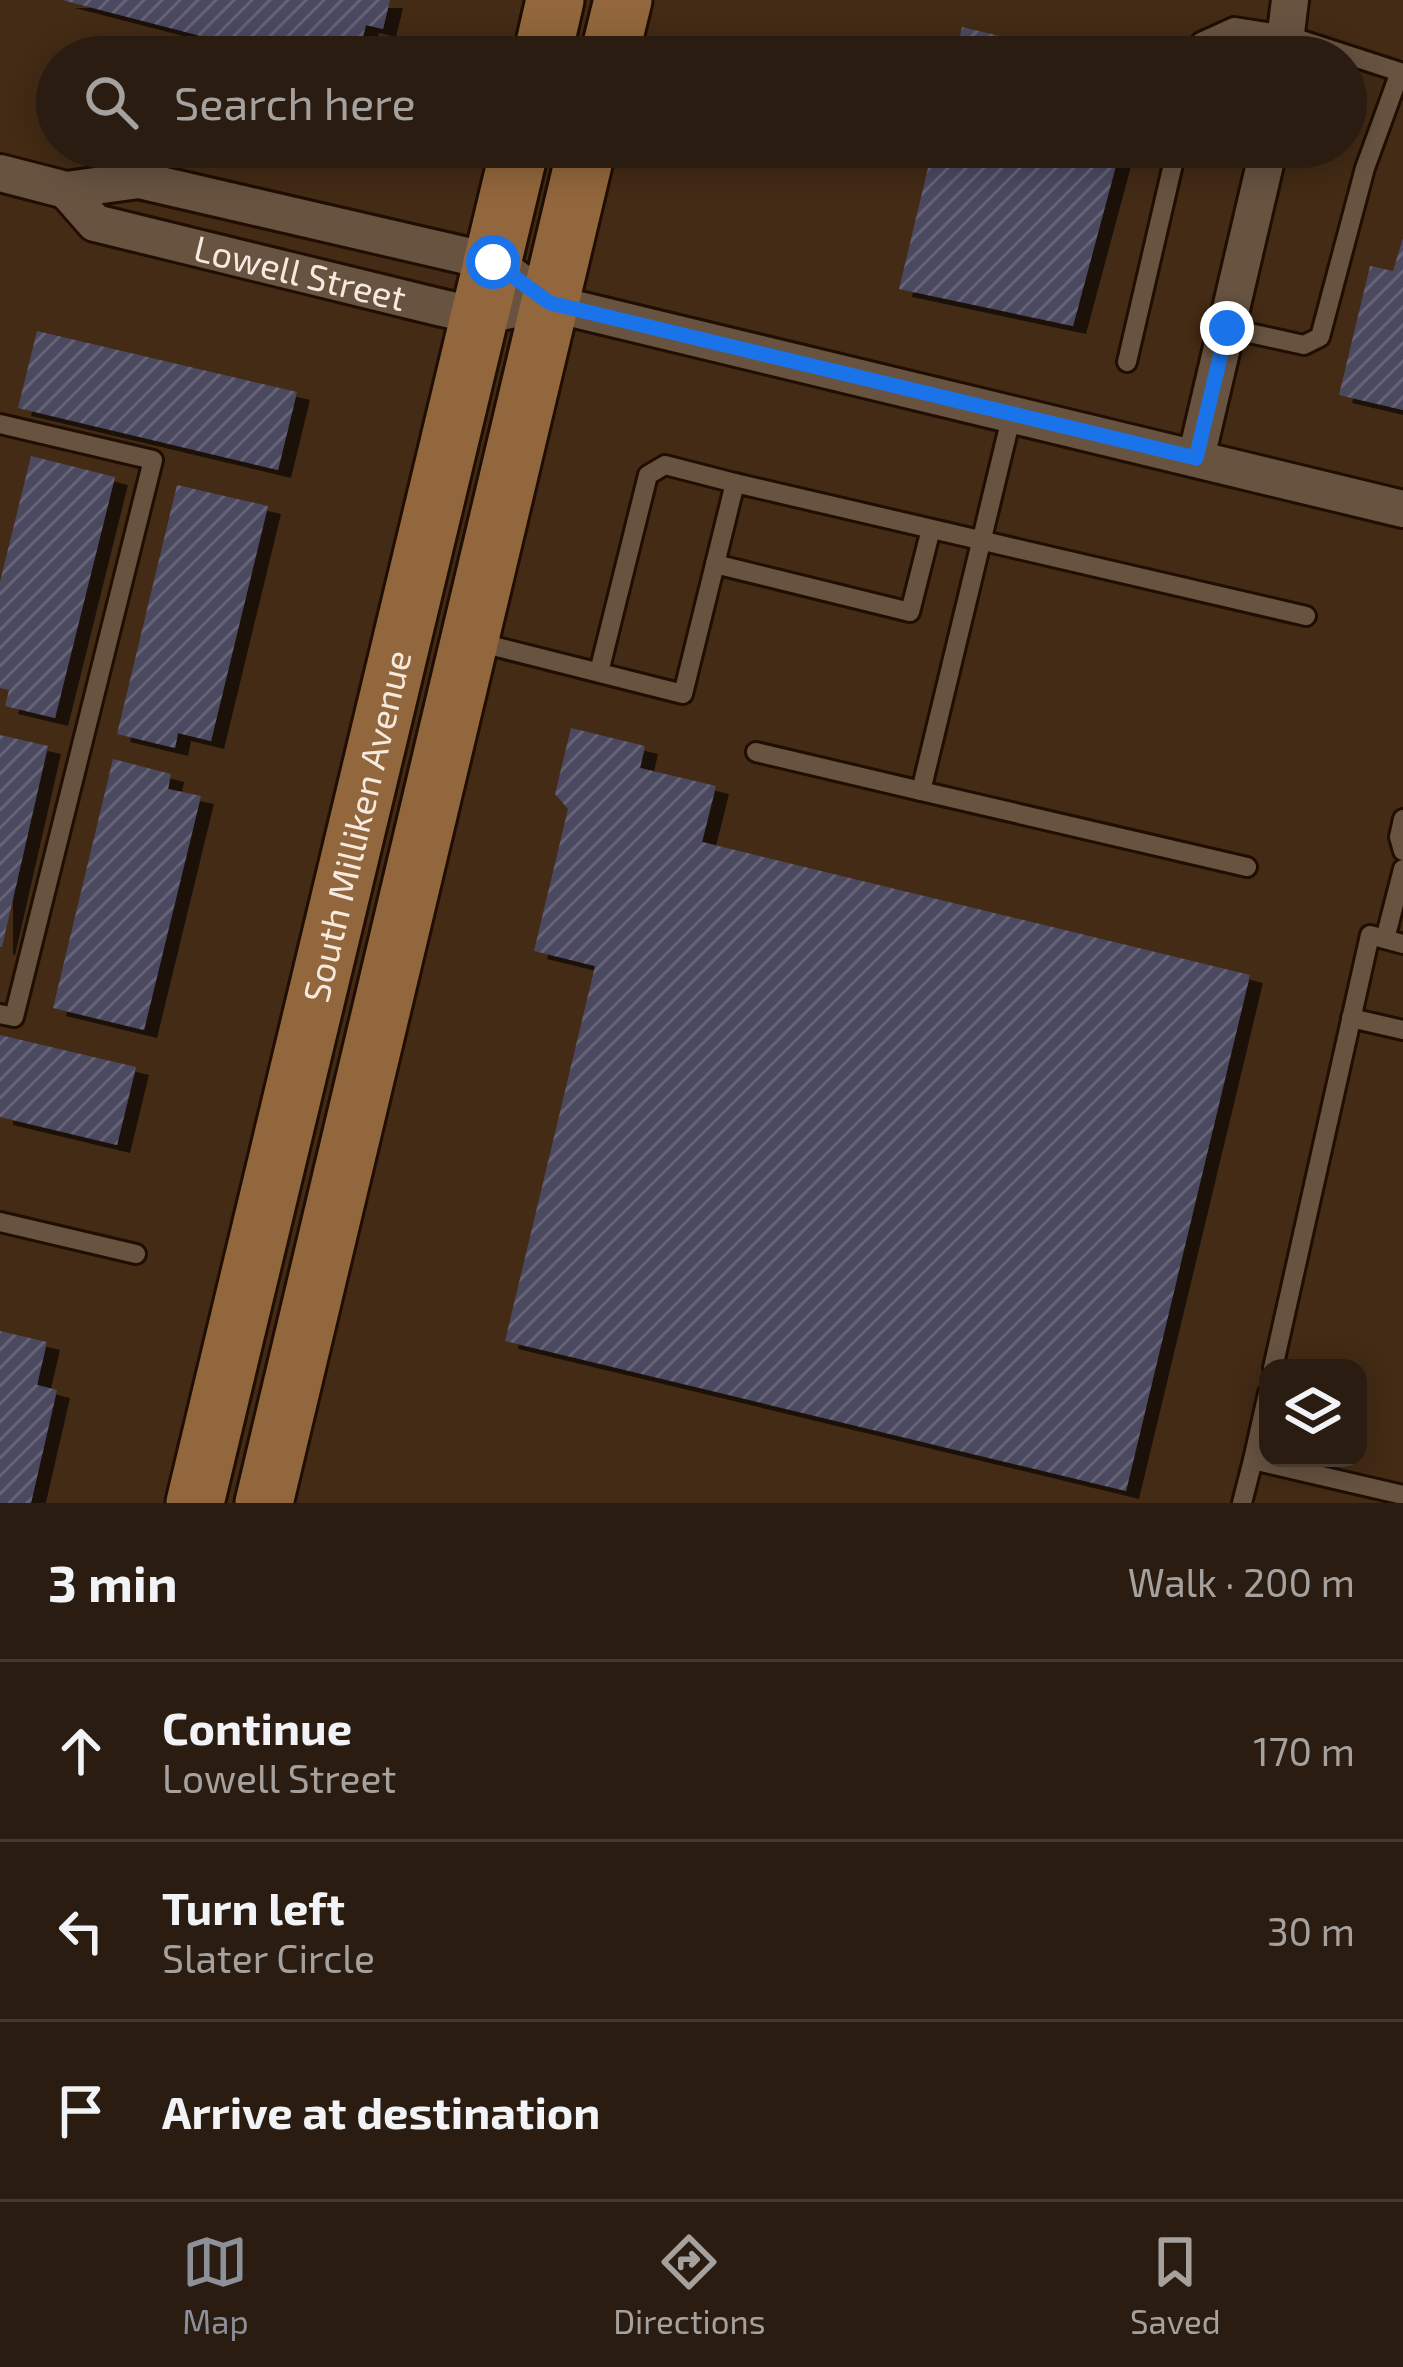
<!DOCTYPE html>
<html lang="en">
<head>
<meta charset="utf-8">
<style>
	body { margin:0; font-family:"Exo 2",sans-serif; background:#322519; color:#f1f3f6 }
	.controls { position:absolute; right:36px; bottom:36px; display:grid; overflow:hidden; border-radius:24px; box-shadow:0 6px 30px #0003 }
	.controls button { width:108px; height:108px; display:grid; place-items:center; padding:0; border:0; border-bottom:3px solid #463a30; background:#2a1c10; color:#f1f3f6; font:60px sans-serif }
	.stop { position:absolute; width:36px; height:36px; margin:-27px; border:9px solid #1a73e8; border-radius:50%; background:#fff }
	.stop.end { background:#1a73e8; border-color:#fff; box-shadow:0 3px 12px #0008 }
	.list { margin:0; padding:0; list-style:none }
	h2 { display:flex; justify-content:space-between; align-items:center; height:156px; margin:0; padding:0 48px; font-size:51px }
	h2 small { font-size:39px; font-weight:400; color:#a5a19f }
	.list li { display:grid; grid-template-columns:78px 1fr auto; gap:36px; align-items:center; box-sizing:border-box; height:180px; padding:0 48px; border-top:3px solid #463a30 }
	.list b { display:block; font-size:45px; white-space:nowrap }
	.list p { margin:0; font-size:39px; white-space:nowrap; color:#a5a19f }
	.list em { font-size:39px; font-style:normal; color:#a5a19f }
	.icon { flex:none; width:66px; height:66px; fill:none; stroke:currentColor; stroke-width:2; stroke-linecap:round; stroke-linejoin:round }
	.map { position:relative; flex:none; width:1403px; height:1503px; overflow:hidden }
	.search { position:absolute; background:#2a1c10; box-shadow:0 6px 30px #0003; left:36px; right:36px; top:36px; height:132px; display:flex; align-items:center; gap:30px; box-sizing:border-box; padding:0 42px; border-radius:66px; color:#a5a19f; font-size:45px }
	.sheet { height:696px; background:#2a1c10 }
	nav { display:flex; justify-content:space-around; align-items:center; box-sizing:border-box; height:168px; border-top:3px solid #463a30; background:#2a1c10; font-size:33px; color:#a5a19f }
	nav a { display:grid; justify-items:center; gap:6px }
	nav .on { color:#8c9099 }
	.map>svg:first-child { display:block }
	.built { fill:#432b15; fill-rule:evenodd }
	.building { fill:url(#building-hatch); filter:url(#shadow) }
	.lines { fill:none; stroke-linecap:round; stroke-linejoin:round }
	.lane-casing { stroke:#1f0e01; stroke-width:24 }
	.street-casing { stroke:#1f0e01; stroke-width:42 }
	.primary-casing { stroke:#1f0e01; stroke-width:63 }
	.lane { stroke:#685341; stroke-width:18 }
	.street { stroke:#685341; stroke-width:36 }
	.primary { stroke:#93673d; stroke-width:57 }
	.route { stroke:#1a73e8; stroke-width:15 }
	.labels { text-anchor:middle; stroke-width:10; stroke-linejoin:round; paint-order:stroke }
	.street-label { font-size:36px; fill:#f6eadf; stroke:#382515 }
</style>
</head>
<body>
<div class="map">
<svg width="1403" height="1503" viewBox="0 0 1403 1503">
	<defs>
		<pattern id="building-hatch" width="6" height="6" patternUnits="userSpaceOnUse" patternTransform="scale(3)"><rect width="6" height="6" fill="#4b4961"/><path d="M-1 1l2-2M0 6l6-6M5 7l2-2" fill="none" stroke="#666377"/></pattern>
		<filter id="shadow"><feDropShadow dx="13" dy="8" stdDeviation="0" flood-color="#0009"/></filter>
	</defs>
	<rect width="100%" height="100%" fill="#382515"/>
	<path class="built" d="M0 0H1403V1503H0ZM57 57H1346V147H57ZM1268 1368H1358V1458H1268Z"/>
	<g class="building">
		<path d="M62 0H390L383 29 366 25 358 56 340 51 339 57H282Z"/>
		<path d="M962 27 1067 52 1070 57H955Z"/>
		<path d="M933 147H1121L1073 326 899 289Z"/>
		<path d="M1403 238V410L1339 395 1370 266 1393 271Z"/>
		<path d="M37 331 297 392 278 470 18 408Z"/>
		<path d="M31 456 115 477 55 718 5 706 9 690 0 688V582Z"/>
		<path d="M177 485 268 506 211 741 178 733 175 748 117 734Z"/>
		<path d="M571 728 645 746 640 768 716 786 702 842 1250 975 1126 1491 505 1341 595 966 534 951 568 809 555 794Z"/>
		<path d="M0 735 48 746 2 947H0Z"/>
		<path d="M113 759 171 774 168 789 201 796 144 1030 53 1008Z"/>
		<path d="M0 1035 136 1067 117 1145 0 1117Z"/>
		<path d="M0 1331 47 1342 37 1385 57 1390 31 1503H0Z"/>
	</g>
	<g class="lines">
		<defs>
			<g id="lane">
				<path d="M1198 57 1201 42 1234 27 1286 35 1400 72 1365 168 1320 337 1304 345 1227 328"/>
				<path d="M1127 362 1177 147"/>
				<path d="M1012 414 921 791 1247 867"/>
				<path d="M0 424 153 460 14 1017 0 1014"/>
				<path d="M715 564 910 612 931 529"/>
				<path d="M473 641 683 694 735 483 1306 616"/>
				<path d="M599 672 648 475 665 465 735 483"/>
				<path d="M756 752 921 791"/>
				<path d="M1403 819 1399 837 1403 851"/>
				<path d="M1385 939 1403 869"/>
				<path d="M1351 1018 1403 1030"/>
				<path d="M0 1222 136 1254"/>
				<path d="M1273 1368 1370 935 1403 944"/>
				<path d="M1268 1393 1253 1460 1403 1495"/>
				<path d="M1242 1503 1253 1460"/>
			</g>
			<g id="street">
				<path d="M1283 57 1290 0"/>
				<path d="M0 173 66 190 139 180 493 262 550 303 1403 509"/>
				<path id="s1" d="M66 190 95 223 438 307 478 316 550 303"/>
				<path d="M1196 458 1269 147"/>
			</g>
			<g id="primary">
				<path d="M542 57 555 0"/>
				<path d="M609 57 623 0"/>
				<path id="s2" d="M195 1503 520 147"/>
				<path d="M264 1503 587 147"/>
			</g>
		</defs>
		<use href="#lane" class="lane-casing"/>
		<use href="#street" class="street-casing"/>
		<use href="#primary" class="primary-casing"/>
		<use href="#lane" class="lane"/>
		<use href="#street" class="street"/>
		<use href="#primary" class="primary"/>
	</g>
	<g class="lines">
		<path class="route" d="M493 262 550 303 1196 458 1227 328"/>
	</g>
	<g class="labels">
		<g class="street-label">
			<text dy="13" stroke="none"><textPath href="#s1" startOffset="255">Lowell Street</textPath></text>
			<text dy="13" stroke="none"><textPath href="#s2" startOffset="696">South Milliken Avenue</textPath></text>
		</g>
	</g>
</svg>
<div class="controls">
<button><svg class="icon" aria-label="layers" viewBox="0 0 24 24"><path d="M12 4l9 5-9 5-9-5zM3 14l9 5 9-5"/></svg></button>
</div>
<div class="stop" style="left:493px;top:262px"></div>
<div class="stop end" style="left:1227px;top:328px"></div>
<div class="search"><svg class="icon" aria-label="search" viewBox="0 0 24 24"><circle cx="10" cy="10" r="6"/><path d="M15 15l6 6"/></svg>Search here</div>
</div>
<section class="sheet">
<h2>3 min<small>Walk · 200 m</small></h2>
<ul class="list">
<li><svg class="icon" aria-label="ahead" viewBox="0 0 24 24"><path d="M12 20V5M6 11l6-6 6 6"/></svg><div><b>Continue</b><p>Lowell Street</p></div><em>170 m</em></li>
<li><svg class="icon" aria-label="left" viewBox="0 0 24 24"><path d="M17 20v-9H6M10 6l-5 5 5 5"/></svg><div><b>Turn left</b><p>Slater Circle</p></div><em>30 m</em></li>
<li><svg class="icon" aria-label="arrive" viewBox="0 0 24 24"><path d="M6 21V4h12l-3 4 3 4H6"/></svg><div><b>Arrive at destination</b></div></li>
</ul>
</section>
<nav>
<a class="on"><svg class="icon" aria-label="map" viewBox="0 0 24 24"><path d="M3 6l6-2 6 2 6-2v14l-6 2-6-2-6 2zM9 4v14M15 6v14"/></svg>Map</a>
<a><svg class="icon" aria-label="directions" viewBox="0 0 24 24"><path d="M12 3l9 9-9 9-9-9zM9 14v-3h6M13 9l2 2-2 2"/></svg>Directions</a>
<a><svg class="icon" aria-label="saved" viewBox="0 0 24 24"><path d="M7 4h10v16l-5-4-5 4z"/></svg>Saved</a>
</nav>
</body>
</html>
